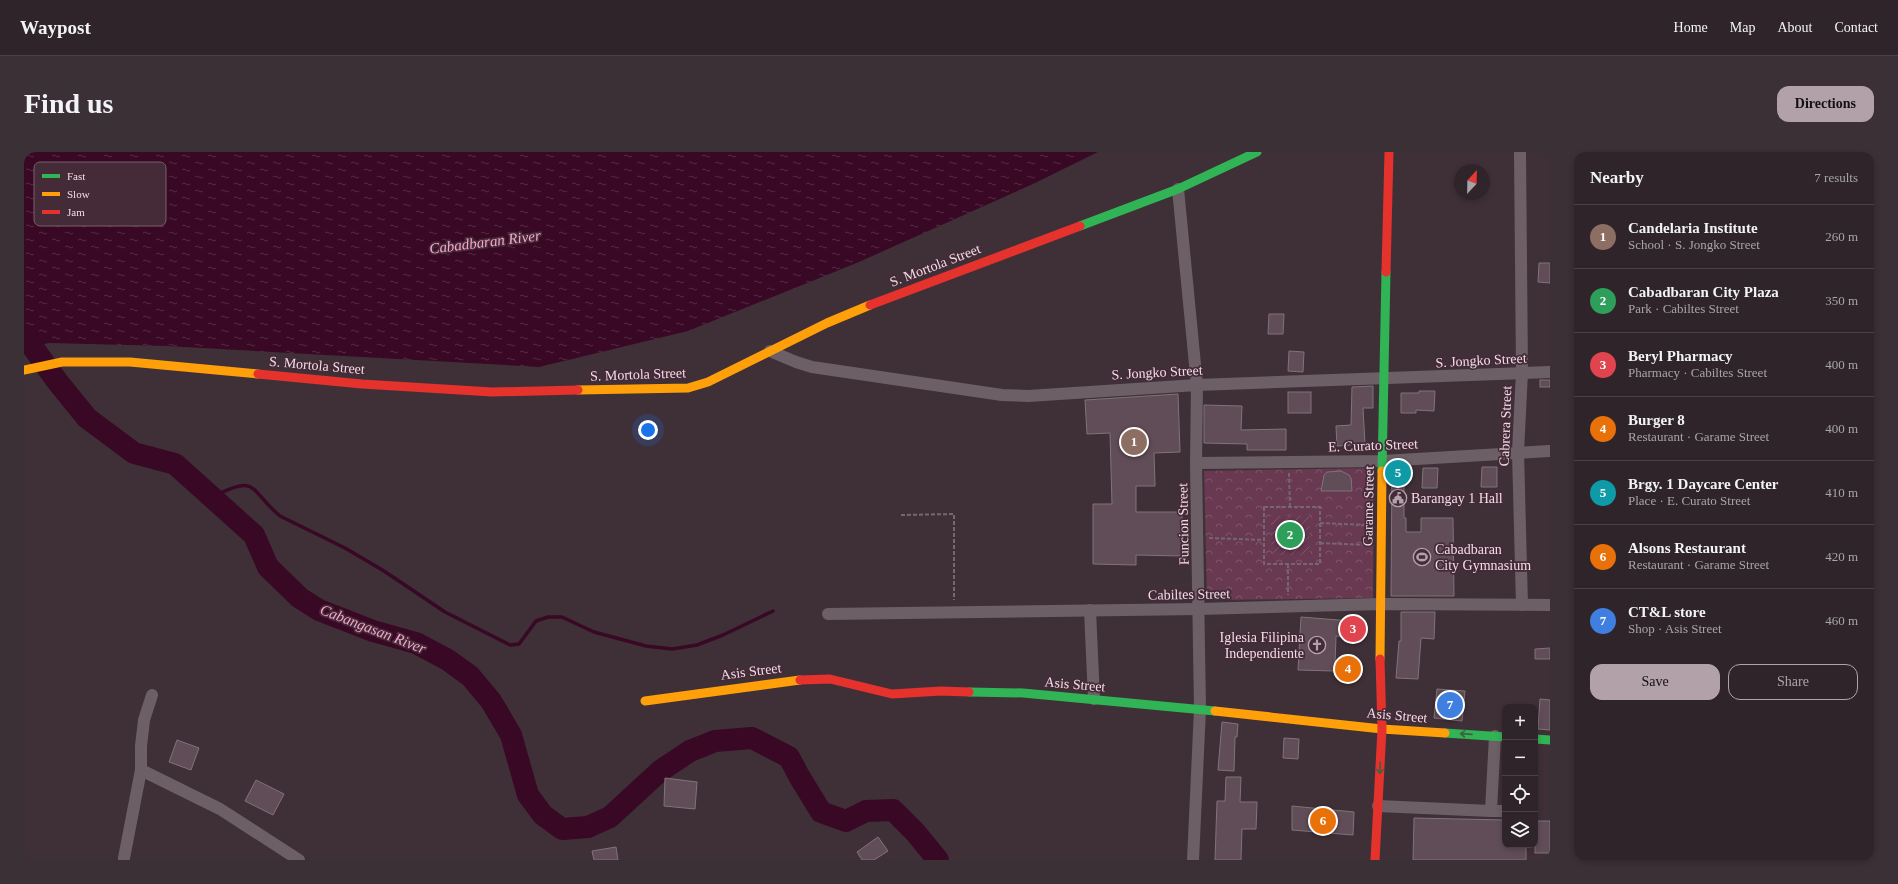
<!DOCTYPE html>
<html lang="en">
<head>
<meta charset="utf-8">
<style>
	body { margin:0; font-family:"Times New Roman",serif; background:#3b3035; color:#f1f3f6 }
	.controls { position:absolute; right:12px; bottom:12px; display:grid; overflow:hidden; border-radius:8px; box-shadow:0 2px 6px #0003 }
	.controls button { width:36px; height:36px; display:grid; place-items:center; padding:0; border:0; border-bottom:1px solid #4a4146; background:#2f2429; color:#f1f3f6; font:20px sans-serif }
	.compass { position:absolute; left:1430px; top:12px; width:36px; height:36px; border-radius:50%; background:#2f2429; box-shadow:0 2px 6px #0003; rotate:22deg }
	.you { position:absolute; left:624px; top:278px; width:14px; height:14px; margin:-10px; border:3px solid #fff; border-radius:50%; background:#1a73e8; box-shadow:0 0 0 6px #1a73e833 }
	.badge { display:grid; place-items:center; width:26px; height:26px; border-radius:50%; background:#b2a1a9; color:#fff; font-size:13px; font-weight:700 }
	.pin { position:absolute; translate:-50% -50%; border:2px solid #fff; box-shadow:0 1px 4px #0006 }
	.list { margin:0; padding:0; list-style:none }
	h2 { display:flex; justify-content:space-between; align-items:center; height:52px; margin:0; padding:0 16px; font-size:17px }
	h2 small { font-size:13px; font-weight:400; color:#a7a4a8 }
	.list li { display:grid; grid-template-columns:26px 1fr auto; gap:12px; align-items:center; box-sizing:border-box; height:64px; padding:0 16px; border-top:1px solid #4a4146 }
	.list b { display:block; font-size:15px; white-space:nowrap }
	.list p { margin:0; font-size:13px; white-space:nowrap; color:#a7a4a8 }
	.list em { font-size:13px; font-style:normal; color:#a7a4a8 }
	.actions { display:flex; gap:8px; padding:12px 16px }
	.actions a { flex:1; padding:9px 0; border:1px solid #b2a1a9; border-radius:12px; text-align:center; font-size:14px; color:#b2a1a9 }
	.actions .main { background:#b2a1a9; color:#111 }
	.icon { flex:none; width:22px; height:22px; fill:none; stroke:currentColor; stroke-width:2; stroke-linecap:round; stroke-linejoin:round }
	.map { position:relative; flex:none; width:1526px; height:708px; overflow:hidden; border-radius:12px }
	header { display:flex; align-items:center; gap:24px; box-sizing:border-box; height:56px; padding:0 20px; background:#2f2429; border-bottom:1px solid #4a4146 }
	header strong { font-size:19px }
	nav { display:flex; gap:22px; margin-inline-start:auto; font-size:14px }
	.intro { display:flex; align-items:center; justify-content:space-between; box-sizing:border-box; height:96px; padding:0 24px }
	h1 { margin:0; font-size:28px }
	.button { padding:10px 18px; border-radius:12px; background:#b2a1a9; color:#111; font-size:14px; font-weight:700 }
	main { display:flex; gap:24px; padding:0 24px }
	aside { flex:1; background:#2f2429; border-radius:12px; box-shadow:0 2px 6px #0003 }
	.map>svg:first-child { display:block }
	.forest { fill:url(#forest-crowns) }
	.garden { fill:url(#garden-furrows) }
	.water { fill:url(#water-ripples) }
	.lines { fill:none; stroke-linecap:round; stroke-linejoin:round }
	.stream { stroke:#380825; stroke-width:3.5 }
	.river { stroke:#380825; stroke-width:22 }
	.building { fill:#614d57; stroke:#807379 }
	.path { stroke:#74686d; stroke-width:2; stroke-dasharray:4 2; stroke-linecap:butt }
	.street { stroke:#6c6066; stroke-width:12 }
	.fast { stroke:#30b455; stroke-width:9 }
	.slow { stroke:#ff9f0a; stroke-width:9 }
	.jam { stroke:#e5322d; stroke-width:9 }
	.oneway { stroke:#3d6143 }
	.labels { text-anchor:middle; stroke-width:3.5; stroke-linejoin:round; paint-order:stroke }
	.street-label { font-size:14px; fill:#f0dee6; stroke:#452a37 }
	.poi-label { font-size:14px; fill:#f0dee6; stroke:#452a37; text-anchor:start }
	.water-label { font-size:15px; font-style:italic; fill:#faa6cf; stroke:#452a37 }
	.key { fill:#452a37; stroke:#78606c; stroke-width:1 }
	.key-label { font-size:11px; fill:#f0dee6 }
</style>
</head>
<body>
<header>
<strong>Waypost</strong>
<nav><a>Home</a><a>Map</a><a>About</a><a>Contact</a></nav>
</header>
<div class="intro"><h1>Find us</h1><a class="button">Directions</a></div>
<main>
<div class="map">
<svg width="1526" height="708" viewBox="0 0 1526 708">
	<defs>
		<pattern id="forest-crowns" width="20" height="18" patternUnits="userSpaceOnUse"><rect width="20" height="18" fill="#683951"/><path d="M2 6a3 3 0 1 1 6 0M12 15a3 3 0 1 1 6 0" fill="none" stroke="#7e556a"/></pattern>
		<pattern id="garden-furrows" width="10" height="10" patternUnits="userSpaceOnUse"><rect width="10" height="10" fill="#683951"/><path d="M-1 1l2-2M0 10L10 0M9 11l2-2" fill="none" stroke="#7e556a"/></pattern>
		<pattern id="water-ripples" width="26" height="14" patternUnits="userSpaceOnUse"><rect width="26" height="14" fill="#380825"/><path d="M2 4q2-2 4 0t4 0M15 11q2-2 4 0t4 0" fill="none" stroke="#552c45"/></pattern>
	</defs>
	<rect width="100%" height="100%" fill="#3f3037"/>
	<path class="forest" d="M1350 316 1349 446 1183 448 1180 319Z"/>
	<path class="garden" d="M1285 363 1286 403H1248L1247 364Z"/>
	<g class="water">
		<path d="M0 0H1074L1009 32 835 110 664 179 515 215 143 194 26 191 0 195Z"/>
		<circle cx="1266" cy="383" r="15"/>
	</g>
	<g class="lines">
		<path class="stream" d="M189 345C234 321 225 338 256 364L321 396 360 419 421 460 486 493 495 492 512 469 524 465H538L570 480 622 494 648 497 673 493 699 483 749 459"/>
		<path class="river" d="M0 183 33 229 63 266 110 301 151 312 230 383 244 415 276 446 295 458 349 479 392 491 424 508 446 524 467 549 487 583 504 643 519 663 538 677 564 675 586 665 636 619 666 599 691 589 728 586 765 605 775 624 797 660 822 669 842 659 869 658 891 680 914 708"/>
	</g>
	<g class="building">
		<path d="M1515 111H1526V131L1514 130Z"/>
		<path d="M1245 162H1260L1259 182H1244Z"/>
		<path d="M1265 199 1280 200 1279 220 1264 219Z"/>
		<rect x="1516" y="228" width="10" height="7"/>
		<path d="M1349 234V256H1339L1341 292 1313 294 1312 274 1327 273 1328 235Z"/>
		<path d="M1395 239H1411L1410 259 1392 258V261H1377V241H1395Z"/>
		<rect x="1264" y="240" width="23" height="21"/>
		<path d="M1154 242 1156 300 1130 301 1131 334H1112V360H1158V404L1112 403V413L1069 412V352H1088L1086 281 1063 282 1061 248Z"/>
		<path d="M1180 253 1218 254 1217 278 1262 277V298H1223V292L1180 291Z"/>
		<path d="M1380 315V366H1382V380H1397V366H1429L1430 444H1367L1368 316Z"/>
		<path d="M1458 315H1473V335H1457Z"/>
		<path d="M1399 316H1414L1413 336H1398Z"/>
		<path d="M1317 319 1325 323 1327 326 1328 339H1297L1300 323 1303 320Z"/>
		<path d="M1377 460H1411L1410 487 1397 486 1394 527 1372 526 1375 489H1377Z"/>
		<path d="M1277 465 1340 470 1339 486 1312 484 1311 512 1336 514 1334 525 1310 519 1274 518Z"/>
		<path d="M1526 496V507H1511V497Z"/>
		<path d="M1413 537 1441 539 1438 569 1410 566Z"/>
		<path d="M1516 547 1526 548V578L1514 577Z"/>
		<path d="M1198 570 1214 572 1213 585H1211L1210 619 1194 618Z"/>
		<path d="M1260 586 1275 587 1274 607 1259 606Z"/>
		<path d="M153 588 175 596 167 618 145 610Z"/>
		<path d="M1202 625H1217L1216 650H1233L1232 677H1218L1217 708H1191L1193 649H1201Z"/>
		<path d="M641 626 673 630 671 657 640 654Z"/>
		<path d="M232 628 260 642 249 663 221 649Z"/>
		<path d="M1268 654 1330 660 1329 683 1268 678Z"/>
		<path d="M1390 666 1481 668V693H1502V708H1389Z"/>
		<rect x="1511" y="669" width="15" height="32"/>
		<path d="M854 685 864 699 850 708H838L833 700Z"/>
		<path d="M592 695 594 708H570L568 699Z"/>
	</g>
	<g class="lines">
		<g class="path">
			<path d="M1265 321 1266 355"/>
			<rect x="1240" y="355" width="56" height="57"/>
			<path d="M877 363 930 362V448"/>
			<path d="M1296 371 1343 373"/>
			<path d="M1185 386 1241 388"/>
			<path d="M1296 391 1343 393"/>
			<path d="M1264 412V443"/>
		</g>
		<g class="street">
			<path d="M1496 0 1498 220 1494 300 1498 453"/>
			<path d="M1154 37 1173 233 1172 311 1176 557 1169 708"/>
			<path d="M746 199 772 210 788 215 978 243 1004 244 1173 233 1526 220"/>
			<path d="M1172 311 1359 309 1526 299"/>
			<path d="M1066 458 1070 547"/>
			<path d="M804 462 1175 457 1357 452 1526 453"/>
			<path d="M117 618 196 657 275 708"/>
			<path d="M1354 654 1467 659 1471 584"/>
			<path d="M1467 659H1481"/>
			<path d="M100 706 117 618V594L120 568 128 543"/>
		</g>
		<g class="fast">
			<path d="M1056 74 1154 37 1233 0"/>
			<path d="M1358 319 1362 120"/>
			<path d="M945 540 999 541 1191 559"/>
			<path d="M1421 581 1481 585"/>
			<path d="M1511 587 1526 588"/>
		</g>
		<g class="slow">
			<path d="M0 218 38 210H106L234 222"/>
			<path d="M554 238 664 236 684 230 803 171 846 153"/>
			<path d="M1356 507 1358 319"/>
			<path d="M621 549 776 528"/>
			<path d="M1191 559 1358 577 1421 581"/>
		</g>
		<g class="jam">
			<path d="M1362 120 1365 0"/>
			<path d="M846 153 1056 74"/>
			<path d="M234 222 338 232 468 240 554 238"/>
			<path d="M776 528 806 527 868 542 917 539 945 540"/>
			<path d="M1351 708 1358 577 1356 507"/>
		</g>
	</g>
	<defs><path id="oneway-shaft" d="M-6 0H5M1.5-3L5.5 0L1.5 3" fill="none" stroke-width="1.6" stroke-linecap="round" stroke-linejoin="round"/></defs>
	<g class="oneway">
		<use href="#oneway-shaft" transform="translate(1442 582) rotate(-176)"/>
		<use href="#oneway-shaft" transform="translate(1356 616) rotate(93)"/>
	</g>
	<defs>
		<symbol id="civic-ring" viewBox="-11 -11 22 22"><circle r="9.5" fill="#452a37" stroke="#b2a1a9" stroke-width="1.5"/><path d="M-.6-6.5H3V-4.5H.6V-3L4-1V1h2V6H-6V1h2V-1L-.6-3ZM-1.2 2.5V6h2.4V2.5Z" fill="#b2a1a9"/></symbol>
		<symbol id="stadium-ring" viewBox="-11 -11 22 22"><circle r="9.5" fill="#452a37" stroke="#b2a1a9" stroke-width="1.5"/><path d="M0-5a6.5 5 0 1 0 0 10a6.5 5 0 1 0 0-10ZM-3.5-1.8h7v3.6h-7Z" fill="#b2a1a9"/></symbol>
		<symbol id="church-ring" viewBox="-11 -11 22 22"><circle r="9.5" fill="#452a37" stroke="#b2a1a9" stroke-width="1.5"/><path d="M-1.2-6h2.4v3.5h3.3v2.4h-3.3V6h-2.4V-.1h-3.3v-2.4h3.3Z" fill="#b2a1a9"/></symbol>
	</defs>
	<g fill-rule="evenodd">
		<use href="#civic-ring" x="1364" y="336" width="20" height="20"/>
		<use href="#stadium-ring" x="1388" y="395" width="20" height="20"/>
		<use href="#church-ring" x="1283" y="483" width="20" height="20"/>
	</g>
	<g class="labels">
		<g class="street-label">
			<text transform="translate(911 113) rotate(-21)" y="5">S. Mortola Street</text>
			<text transform="translate(1457 208) rotate(-3)" y="5">S. Jongko Street</text>
			<text transform="translate(293 213) rotate(5)" y="5">S. Mortola Street</text>
			<text transform="translate(1133 220) rotate(-3)" y="5">S. Jongko Street</text>
			<text transform="translate(614 222) rotate(-2)" y="5">S. Mortola Street</text>
			<text transform="translate(1481 274) rotate(-88)" y="5">Cabrera Street</text>
			<text transform="translate(1349 293) rotate(-2)" y="5">E. Curato Street</text>
			<text transform="translate(1344 354) rotate(-89)" y="5">Garame Street</text>
			<text transform="translate(1159 372) rotate(-91)" y="5">Funcion Street</text>
			<text transform="translate(1165 442) rotate(-1)" y="5">Cabiltes Street</text>
			<text transform="translate(727 519) rotate(-7)" y="5">Asis Street</text>
			<text transform="translate(1051 532) rotate(5)" y="5">Asis Street</text>
			<text transform="translate(1373 563) rotate(5)" y="5">Asis Street</text>
		</g>
		<g class="poi-label">
			<text x="1387" y="351">Barangay 1 Hall</text>
			<text x="1411" y="402">Cabadbaran<tspan x="1411" dy="16">City Gymnasium</tspan></text>
			<text x="1280" y="490" text-anchor="end">Iglesia Filipina<tspan x="1280" dy="16">Independiente</tspan></text>
		</g>
		<g class="water-label">
			<text transform="translate(461 90) rotate(-7)" y="5">Cabadbaran River</text>
			<text transform="translate(349 477) rotate(21)" y="5">Cabangasan River</text>
		</g>
	</g>
	<rect x="10" y="10" width="132" height="64" rx="6" class="key"/>
	<rect x="18" y="22" width="18" height="4" fill="#30b455"/>
	<rect x="18" y="40" width="18" height="4" fill="#ff9f0a"/>
	<rect x="18" y="58" width="18" height="4" fill="#e5322d"/>
	<g class="key-label">
		<text x="43" y="28">Fast</text>
		<text x="43" y="46">Slow</text>
		<text x="43" y="64">Jam</text>
	</g>
</svg>
<div class="controls">
<button>+</button>
<button>−</button>
<button><svg class="icon" aria-label="locate" viewBox="0 0 24 24"><circle cx="12" cy="12" r="6"/><path d="M12 2v4M12 18v4M2 12h4M18 12h4"/></svg></button>
<button><svg class="icon" aria-label="layers" viewBox="0 0 24 24"><path d="M12 4l9 5-9 5-9-5zM3 14l9 5 9-5"/></svg></button>
</div>
<svg class="compass" viewBox="-18 -18 36 36"><path d="M0-13l5 13h-10z" fill="#e53935"/><path d="M0 13l5-13h-10z" fill="#a7a4a8"/></svg>
<div class="you"></div>
<div class="pin badge" style="left:1110px;top:290px;background:#8d6e63">1</div>
<div class="pin badge" style="left:1266px;top:383px;background:#2e9e5b">2</div>
<div class="pin badge" style="left:1329px;top:477px;background:#e0444e">3</div>
<div class="pin badge" style="left:1324px;top:517px;background:#e8710a">4</div>
<div class="pin badge" style="left:1374px;top:321px;background:#0f9aa8">5</div>
<div class="pin badge" style="left:1299px;top:669px;background:#e8710a">6</div>
<div class="pin badge" style="left:1426px;top:553px;background:#3f7fe0">7</div>
</div>
<aside>
<h2>Nearby<small>7 results</small></h2>
<ul class="list">
<li><span class="badge" style="background:#8d6e63">1</span><div><b>Candelaria Institute</b><p>School · S. Jongko Street</p></div><em>260 m</em></li>
<li><span class="badge" style="background:#2e9e5b">2</span><div><b>Cabadbaran City Plaza</b><p>Park · Cabiltes Street</p></div><em>350 m</em></li>
<li><span class="badge" style="background:#e0444e">3</span><div><b>Beryl Pharmacy</b><p>Pharmacy · Cabiltes Street</p></div><em>400 m</em></li>
<li><span class="badge" style="background:#e8710a">4</span><div><b>Burger 8</b><p>Restaurant · Garame Street</p></div><em>400 m</em></li>
<li><span class="badge" style="background:#0f9aa8">5</span><div><b>Brgy. 1 Daycare Center</b><p>Place · E. Curato Street</p></div><em>410 m</em></li>
<li><span class="badge" style="background:#e8710a">6</span><div><b>Alsons Restaurant</b><p>Restaurant · Garame Street</p></div><em>420 m</em></li>
<li><span class="badge" style="background:#3f7fe0">7</span><div><b>CT&amp;L store</b><p>Shop · Asis Street</p></div><em>460 m</em></li>
</ul>
<div class="actions"><a class="main">Save</a><a>Share</a></div>
</aside>
</main>
</body>
</html>
